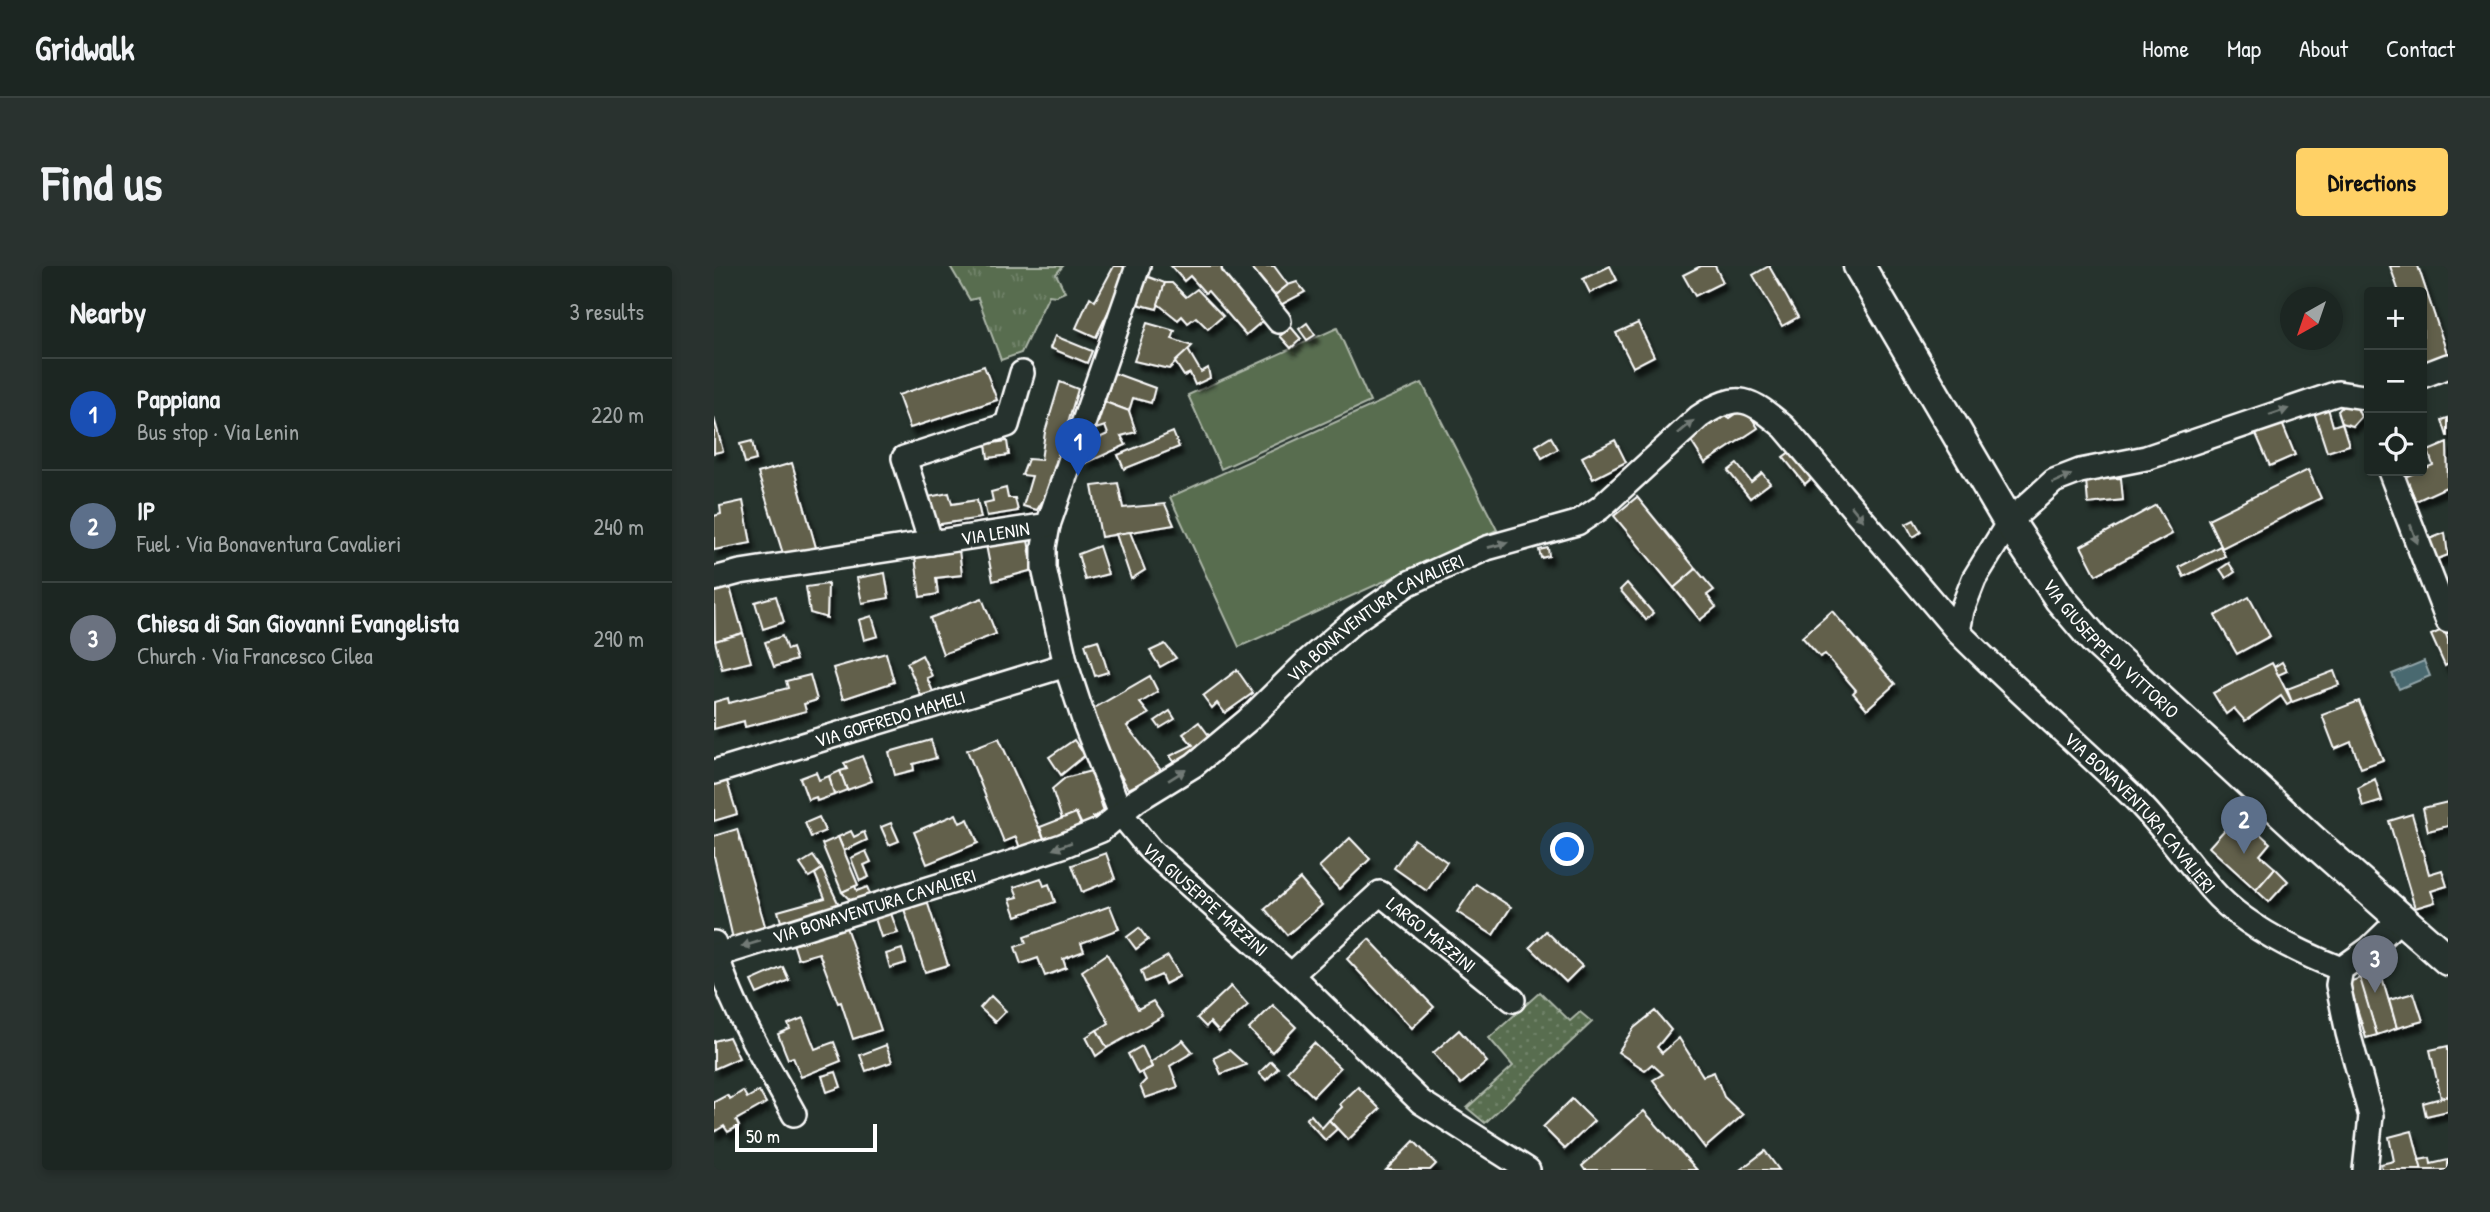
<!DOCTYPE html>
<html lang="en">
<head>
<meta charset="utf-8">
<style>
	body { margin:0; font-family:"Patrick Hand",sans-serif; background:#29322f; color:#f1f3f6 }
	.controls { position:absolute; right:21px; top:21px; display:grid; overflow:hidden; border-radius:7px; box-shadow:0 4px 10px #0003 }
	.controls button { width:63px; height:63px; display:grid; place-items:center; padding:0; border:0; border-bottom:2px solid #3a4340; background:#1c2622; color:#f1f3f6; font:35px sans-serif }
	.compass { position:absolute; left:1566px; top:21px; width:63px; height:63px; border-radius:50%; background:#1c2622; box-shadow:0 4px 10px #0003; rotate:220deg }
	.scale { position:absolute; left:21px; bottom:18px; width:142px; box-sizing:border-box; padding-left:7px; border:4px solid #fff; border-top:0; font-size:19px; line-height:24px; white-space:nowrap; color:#fff; -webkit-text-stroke:5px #26332d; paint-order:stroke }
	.you { position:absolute; left:854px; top:584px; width:24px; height:24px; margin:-18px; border:5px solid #fff; border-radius:50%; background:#1a73e8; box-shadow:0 0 0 10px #1a73e833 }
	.badge { display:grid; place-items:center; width:46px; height:46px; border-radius:50%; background:#ffd166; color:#fff; font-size:23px; font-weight:700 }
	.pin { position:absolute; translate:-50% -58px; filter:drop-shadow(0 2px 4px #0008) }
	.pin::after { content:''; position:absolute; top:37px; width:24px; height:21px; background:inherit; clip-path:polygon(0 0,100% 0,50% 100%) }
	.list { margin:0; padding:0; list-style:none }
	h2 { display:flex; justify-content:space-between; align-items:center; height:91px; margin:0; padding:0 28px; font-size:30px }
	h2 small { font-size:23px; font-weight:400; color:#a0a5a5 }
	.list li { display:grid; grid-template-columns:46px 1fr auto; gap:21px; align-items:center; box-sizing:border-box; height:112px; padding:0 28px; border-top:2px solid #3a4340 }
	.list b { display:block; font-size:26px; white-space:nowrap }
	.list p { margin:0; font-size:23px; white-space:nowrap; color:#a0a5a5 }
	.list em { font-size:23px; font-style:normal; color:#a0a5a5 }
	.icon { flex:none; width:38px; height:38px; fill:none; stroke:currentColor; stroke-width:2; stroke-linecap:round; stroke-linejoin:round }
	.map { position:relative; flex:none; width:1734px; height:904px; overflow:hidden; border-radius:7px }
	header { display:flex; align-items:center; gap:42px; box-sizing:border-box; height:98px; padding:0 35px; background:#1c2622; border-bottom:2px solid #3a4340 }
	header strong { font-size:33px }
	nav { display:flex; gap:38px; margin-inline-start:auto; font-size:24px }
	.intro { display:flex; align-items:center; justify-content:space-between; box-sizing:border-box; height:168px; padding:0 42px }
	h1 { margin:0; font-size:49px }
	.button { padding:18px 32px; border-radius:7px; background:#ffd166; color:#111; font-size:24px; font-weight:700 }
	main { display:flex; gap:42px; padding:0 42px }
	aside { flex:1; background:#1c2622; border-radius:7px; box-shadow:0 4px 10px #0003 }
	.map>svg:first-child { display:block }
	.grass { fill:url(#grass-tufts); stroke:#acb6a8; stroke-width:2 }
	.park { fill:url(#park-dots); stroke:#acb6a8; stroke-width:2 }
	.pitch { fill:#586d50; stroke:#acb6a8; stroke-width:2 }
	.water { fill:#496970; stroke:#92a5a9; stroke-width:2 }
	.building { fill:#62604c; stroke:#fff; stroke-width:2; filter:url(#shadow) }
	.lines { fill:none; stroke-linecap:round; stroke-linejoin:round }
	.minor-casing { stroke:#fff; stroke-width:28 }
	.major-casing { stroke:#fff; stroke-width:35 }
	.minor { stroke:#26332d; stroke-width:23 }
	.major { stroke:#26332d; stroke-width:30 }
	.oneway { fill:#727a76 }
	.labels { text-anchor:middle; stroke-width:5; stroke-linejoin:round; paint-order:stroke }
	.street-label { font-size:19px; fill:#fff; stroke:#26332d }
</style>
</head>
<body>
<header>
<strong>Gridwalk</strong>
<nav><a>Home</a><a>Map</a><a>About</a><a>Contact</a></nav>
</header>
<div class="intro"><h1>Find us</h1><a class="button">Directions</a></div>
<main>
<aside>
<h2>Nearby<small>3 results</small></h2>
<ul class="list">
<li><span class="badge" style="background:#1a4fb4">1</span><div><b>Pappiana</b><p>Bus stop · Via Lenin</p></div><em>220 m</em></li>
<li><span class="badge" style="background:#5c6f8a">2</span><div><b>IP</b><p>Fuel · Via Bonaventura Cavalieri</p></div><em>240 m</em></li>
<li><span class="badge" style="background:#6b7280">3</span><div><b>Chiesa di San Giovanni Evangelista</b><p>Church · Via Francesco Cilea</p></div><em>290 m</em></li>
</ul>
</aside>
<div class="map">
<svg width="1734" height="904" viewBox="0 0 1734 904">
	<defs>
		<pattern id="grass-tufts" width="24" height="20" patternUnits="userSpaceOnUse" patternTransform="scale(1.75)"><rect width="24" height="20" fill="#586d50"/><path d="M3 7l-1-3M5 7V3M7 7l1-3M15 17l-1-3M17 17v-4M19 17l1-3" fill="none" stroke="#71836a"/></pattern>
		<pattern id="park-dots" width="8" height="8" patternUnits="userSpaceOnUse" patternTransform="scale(1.75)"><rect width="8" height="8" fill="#586d50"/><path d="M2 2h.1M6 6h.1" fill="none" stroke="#71836a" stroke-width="1.8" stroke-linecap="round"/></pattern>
		<filter id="shadow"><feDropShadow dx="4" dy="7" stdDeviation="2" flood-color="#0009"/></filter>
	</defs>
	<rect width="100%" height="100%" fill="#26332d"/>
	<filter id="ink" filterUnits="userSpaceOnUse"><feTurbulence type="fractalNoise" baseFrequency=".0143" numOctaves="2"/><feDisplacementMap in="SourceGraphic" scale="14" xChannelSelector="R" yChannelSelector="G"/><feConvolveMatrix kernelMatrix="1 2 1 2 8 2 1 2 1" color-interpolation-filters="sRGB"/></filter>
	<g filter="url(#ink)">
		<path class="grass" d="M236 0H349L342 8 351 26 342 30 335 29 307 87 287 94 264 32 256 34Z"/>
		<path class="park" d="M826 726 856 755 866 746 878 756 771 857 753 842 799 800 775 772Z"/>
		<g class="pitch">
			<path d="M623 62 656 136 507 203 474 129Z"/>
			<path d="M708 117 783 264 525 381 456 231Z"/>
		</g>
		<path class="water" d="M1710 395 1716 410 1685 423 1678 408Z"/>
		<g class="building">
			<path d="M400 0H408L415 3 382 71 362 62 376 31 381 35Z"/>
			<path d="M457 0H507L552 52 532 69 494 25 491 27 476 10 470 15Z"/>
			<path d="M535 0H560L574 19 555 34 532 3Z"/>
			<path d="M896 0 903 14 876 27 869 13Z"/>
			<path d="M987 0H1001L1009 16 981 30 969 9Z"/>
			<path d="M1055 0 1084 51 1068 60 1039 9Z"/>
			<path d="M1676 0H1704L1734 90 1709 97 1708 26H1685Z"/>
			<path d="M432 10 451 17 443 43 423 38Z"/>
			<path d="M583 16 591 26 561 42 555 34 574 19Z"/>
			<path d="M451 17H458L472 31 483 23 509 50 494 63 482 51 474 57 468 50 464 54 444 38Z"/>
			<path d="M433 57 461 65 458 73 478 80 455 103 420 95Z"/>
			<path d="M593 57 601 69 593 74 585 63Z"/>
			<path d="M924 57 940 90 919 101 902 67Z"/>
			<path d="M577 61 587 73 577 82 566 70Z"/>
			<path d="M341 70 378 85 373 97 336 82Z"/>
			<path d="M474 84 487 106 494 102 496 112 481 119 476 107 470 110 461 96Z"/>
			<path d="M270 100 283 134 196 162 184 129Z"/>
			<path d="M400 107 441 122 437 137 419 132 415 145 391 136Z"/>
			<path d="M346 116 364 123 332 229 323 244 309 240 318 210 308 209 314 193 327 194 331 166Z"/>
			<path d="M391 136 415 145 422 166 407 170 412 179 372 197 378 175 394 168 391 160 382 163Z"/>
			<path d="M1631 138 1642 140 1647 151 1639 160 1628 157 1624 145Z"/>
			<path d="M1031 141 1044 162 991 197 973 169 1010 145 1015 152Z"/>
			<path d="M1614 142 1619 160 1628 157 1635 179 1613 186 1600 146Z"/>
			<path d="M0 152 9 185 0 187Z"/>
			<path d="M1734 152V170H1733L1728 154Z"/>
			<path d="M1568 157 1581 189 1556 200 1542 168Z"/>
			<path d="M459 166 465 181 410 203 404 189Z"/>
			<path d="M837 171 844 183 828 192 822 180Z"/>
			<path d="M901 174 912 196 879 213 868 191Z"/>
			<path d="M38 175 42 194 31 197 26 178Z"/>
			<path d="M293 175 295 189 274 192 272 178Z"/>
			<path d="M1733 177 1734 225 1732 221 1702 235 1691 211 1719 199 1714 185Z"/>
			<path d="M1080 183 1100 210 1091 218 1069 191Z"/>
			<path d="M78 197 103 285 70 291 44 207Z"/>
			<path d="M1023 198 1037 216 1048 207 1056 217 1036 232 1014 205Z"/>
			<path d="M1594 204 1607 232 1508 282 1494 253Z"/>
			<path d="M1407 212 1409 234 1374 238 1372 214Z"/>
			<path d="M404 217 409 242 451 238 460 259 387 271 378 220Z"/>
			<path d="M292 222 294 232H301L304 245 273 250 270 237 279 235 277 226Z"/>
			<path d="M235 227 238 238 263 234 267 252 220 259 214 231Z"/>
			<path d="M923 231 982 303 960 322 900 250Z"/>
			<path d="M29 235 37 277 0 284V250L7 248 6 240Z"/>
			<path d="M1442 239 1458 268 1382 309 1367 280Z"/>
			<path d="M1200 254 1207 266 1199 271 1192 258Z"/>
			<path d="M416 266 431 304 417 313 402 268Z"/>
			<path d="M1731 267 1734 289 1721 294 1715 273Z"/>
			<path d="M314 274 319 304 279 315 272 279Z"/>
			<path d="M385 280 394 308 371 314 364 288Z"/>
			<path d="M1506 280 1511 290 1470 311 1465 301Z"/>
			<path d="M834 282 835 290 827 292 825 284Z"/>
			<path d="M245 284 248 309 222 312 224 328 206 331 201 290Z"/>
			<path d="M1515 297 1521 306 1512 312 1506 303Z"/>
			<path d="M982 303 1000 324 993 329 1002 341 986 354 960 322Z"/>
			<path d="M171 307 175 332 148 337 143 312Z"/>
			<path d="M913 317 939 347 932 354 906 324Z"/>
			<path d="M15 318 29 367 1 375 0 322Z"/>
			<path d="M114 318 113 352 96 347 92 321Z"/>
			<path d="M62 330 70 356 49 363 41 336Z"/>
			<path d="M1535 331 1556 370 1523 388 1501 350Z"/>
			<path d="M268 332 282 368 229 388 216 352Z"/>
			<path d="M1118 345 1181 418 1153 443 1139 427 1142 424 1111 388 1106 391 1088 371Z"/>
			<path d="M158 350 164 370 150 374 145 354Z"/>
			<path d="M1730 363 1734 374V398L1731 400 1717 369Z"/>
			<path d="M29 367 37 396 8 403 1 375Z"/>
			<path d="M68 370 73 384 78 382 82 394 60 401 51 376Z"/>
			<path d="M384 374 394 406 381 410 371 378Z"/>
			<path d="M451 378 462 392 446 401 436 385Z"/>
			<path d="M172 387 180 416 129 433 119 402Z"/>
			<path d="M208 389 218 410 213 412 220 428 208 432 193 397Z"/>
			<path d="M1568 396 1573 405 1564 409 1560 401Z"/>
			<path d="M1558 397 1578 436 1573 439 1567 430 1531 455 1520 442 1512 448 1499 427Z"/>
			<path d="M523 404 539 427 511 447 503 437 498 442 489 430Z"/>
			<path d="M1620 405 1625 419 1578 436 1573 423Z"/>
			<path d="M96 409 103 434 90 438 92 445 31 461 30 455 0 463V436L14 432 15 437 74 422 72 415Z"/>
			<path d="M436 410 444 426 426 437 435 448 413 460 449 507 414 523 382 463 377 444Z"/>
			<path d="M1645 435 1669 494 1647 502 1637 476 1621 483 1608 449Z"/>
			<path d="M456 445 461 453 446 462 441 455Z"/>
			<path d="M485 456 501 478 463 500 456 490 479 479 469 468Z"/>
			<path d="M285 472 332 577 307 585 302 571 290 576 253 484Z"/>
			<path d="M217 474 222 492 199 498 200 504 181 509 175 486Z"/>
			<path d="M360 474 367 484 372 480 374 487 347 509 335 491Z"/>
			<path d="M148 490 158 515 133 524 126 505 133 503 130 497Z"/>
			<path d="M126 505 133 524 120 529 115 510Z"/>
			<path d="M377 505 390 546 379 551 380 555 368 559 362 547 348 553 338 523 351 512Z"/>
			<path d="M102 506 105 514 115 510 120 529 103 535 102 531 94 534 86 512Z"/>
			<path d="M12 512 23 548 0 555V516Z"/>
			<path d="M1661 513 1668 535 1649 541 1644 522Z"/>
			<path d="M1734 536V560L1714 565 1709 542Z"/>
			<path d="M362 547 369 564 332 577 326 561Z"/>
			<path d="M242 548 246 557 254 553 264 577 213 598 200 566Z"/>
			<path d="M1525 548 1556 577 1546 589 1561 602 1542 624 1495 581Z"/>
			<path d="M1698 548 1715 608 1728 604 1733 620 1717 625 1721 636 1701 642 1675 555Z"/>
			<path d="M105 551 111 565 97 571 91 557Z"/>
			<path d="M177 557 185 575 175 579 167 561Z"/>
			<path d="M23 563 52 663 19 673 0 590V570Z"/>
			<path d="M137 565 140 571 150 566 153 574 130 585 124 571Z"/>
			<path d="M124 571 144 619 128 626 108 578Z"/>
			<path d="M636 572 656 593 625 623 605 601Z"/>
			<path d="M700 573 733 596 713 625 680 602Z"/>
			<path d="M152 585 157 596 150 599 155 611 146 615 137 592Z"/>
			<path d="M392 587 401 613 368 626 358 599Z"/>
			<path d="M99 590 108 603 95 611 86 598Z"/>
			<path d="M1561 602 1574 615 1555 636 1542 624Z"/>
			<path d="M108 603 126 641 68 659 64 645 111 632 101 608Z"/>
			<path d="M327 612 330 620 335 618 341 636 302 650 296 633 304 631 300 621Z"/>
			<path d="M586 613 608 639 573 669 551 643Z"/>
			<path d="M762 618 797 641 779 669 743 646Z"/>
			<path d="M141 620 143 625 153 621 158 632 139 637 128 626Z"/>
			<path d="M211 629 234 699 211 706 188 637Z"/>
			<path d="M396 640 405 663 367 677 370 685 349 693 352 702 331 710 324 692 307 698 301 681 312 677 310 671Z"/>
			<path d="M175 642 184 667 167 671 159 646Z"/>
			<path d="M130 655 167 764 139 773 127 736 124 737 105 687 84 693 77 671Z"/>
			<path d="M425 662 434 674 422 683 413 671Z"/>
			<path d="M832 665 868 700 852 716 816 681Z"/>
			<path d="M655 673 720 741 698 762 633 693Z"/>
			<path d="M188 683 192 697 176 702 172 688Z"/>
			<path d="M393 688 424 743 439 735 449 750 393 782 383 764 395 757 368 705Z"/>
			<path d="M454 690 466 710 451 718 447 709 431 716 427 705Z"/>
			<path d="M1664 699 1683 762 1663 769 1643 705Z"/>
			<path d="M69 701 75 714 43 728 37 715Z"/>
			<path d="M1646 712 1663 769 1652 772 1635 716Z"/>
			<path d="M517 720 534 739 505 766 496 756 492 761 483 752Z"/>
			<path d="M1700 727 1709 755 1683 762 1675 734Z"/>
			<path d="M277 730 292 745 281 756 266 742Z"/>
			<path d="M559 739 582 761 558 786 535 763Z"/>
			<path d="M941 745 957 764 943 781 948 787 965 772 989 810 1000 806 1010 831 1029 849 991 882 939 814 949 808 938 798 931 804 904 786 920 762Z"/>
			<path d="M89 752 101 783 120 776 127 795 87 811 79 791 74 793 64 768 76 763 74 758Z"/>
			<path d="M383 764 393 782 382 790 372 771Z"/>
			<path d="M745 764 773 796 747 818 719 787Z"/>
			<path d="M15 771 25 792 0 803V775Z"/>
			<path d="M469 774 479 786 456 800 464 821 431 832 426 820 432 814 428 806 438 801 436 797Z"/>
			<path d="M600 777 626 802 599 830 573 805Z"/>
			<path d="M172 779 178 796 152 805 146 789Z"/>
			<path d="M428 780 438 801 424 808 414 788Z"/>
			<path d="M1734 780V830L1727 832 1716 784Z"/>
			<path d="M515 784 532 799 507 808 500 792Z"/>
			<path d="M557 795 564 802 552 814 545 807Z"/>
			<path d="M122 806 127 821 113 826 108 810Z"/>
			<path d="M644 821 666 843 634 874 615 854 628 841 626 838Z"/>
			<path d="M29 825 33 832 45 825 52 837 22 854 25 860 14 866 10 860 0 866V836L13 829 16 833Z"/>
			<path d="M1734 830V845L1712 850 1709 837Z"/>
			<path d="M858 833 880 855 851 883 829 861Z"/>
			<path d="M930 845 983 904H871L868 900Z"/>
			<path d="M597 849 608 862 615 854 623 863 611 874 592 853Z"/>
			<path d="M1698 865 1708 904H1668L1667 898 1680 895 1675 871Z"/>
			<path d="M700 875 722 898 716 904H672Z"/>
			<path d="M1051 885 1065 904H1026Z"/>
			<path d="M1716 892 1717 898 1734 894V904H1708L1705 894Z"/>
		</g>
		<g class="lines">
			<defs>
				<g id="minor">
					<path d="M520 0 565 55"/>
					<path d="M1708 110 1734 100"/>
					<path d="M1676 205 1734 355"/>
					<path id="s1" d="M334 259 330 281V302L352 399 371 457 407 548 437 585 577 709 707 836 814 904"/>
					<path d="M217 277 190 192 293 159 308 107"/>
					<path id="s2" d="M0 313 26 306 334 259 424 0"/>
					<path id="s3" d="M1244 366C1298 420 1355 470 1411 523 1443 553 1468 589 1497 623 1528 659 1584 686 1627 703"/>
					<path id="s4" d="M0 506 352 399"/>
					<path d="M0 677C12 734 52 796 80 848"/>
					<path id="s5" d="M0 690 288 600 348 580 387 564 423 534 480 499 534 454 596 393 640 355 695 317 773 282 863 257 886 242 985 151C1025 124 1036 133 1070 161L1244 366 1248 344 1260 313 1295 256 1340 215 1366 205 1432 192 1624 127 1650 131 1655 129"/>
					<path id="s6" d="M577 709 666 627 799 734"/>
					<path d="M1651 904 1657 850 1634 767 1624 719 1627 703 1655 683 1687 652"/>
				</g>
				<g id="major">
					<path id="s7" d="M1145 0 1295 256 1346 333 1380 373 1598 574 1734 694"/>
				</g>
			</defs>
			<use href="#minor" class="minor-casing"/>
			<use href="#major" class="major-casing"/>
			<use href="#minor" class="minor"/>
			<use href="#major" class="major"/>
		</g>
		<defs><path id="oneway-solid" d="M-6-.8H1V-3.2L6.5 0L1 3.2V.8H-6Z" transform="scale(1.75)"/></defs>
		<g class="oneway">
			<use href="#oneway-solid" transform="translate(1565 146) rotate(-19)"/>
			<use href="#oneway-solid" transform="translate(972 161) rotate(-40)"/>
			<use href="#oneway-solid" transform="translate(1348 213) rotate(-24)"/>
			<use href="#oneway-solid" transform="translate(1143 247) rotate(51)"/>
			<use href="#oneway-solid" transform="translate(1700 268) rotate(69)"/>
			<use href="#oneway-solid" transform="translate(784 279) rotate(-15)"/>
			<use href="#oneway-solid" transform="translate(463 509) rotate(-32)"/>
			<use href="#oneway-solid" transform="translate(348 580) rotate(159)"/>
			<use href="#oneway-solid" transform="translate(37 678) rotate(163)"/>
		</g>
	</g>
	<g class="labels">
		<g class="street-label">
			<text dy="7" stroke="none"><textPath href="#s2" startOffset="285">VIA LENIN</textPath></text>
			<text dy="7" stroke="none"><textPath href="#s5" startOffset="756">VIA BONAVENTURA CAVALIERI</textPath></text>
			<text dy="7" stroke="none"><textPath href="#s7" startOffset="460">VIA GIUSEPPE DI VITTORIO</textPath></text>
			<text dy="7" stroke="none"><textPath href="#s4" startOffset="184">VIA GOFFREDO MAMELI</textPath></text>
			<text dy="7" stroke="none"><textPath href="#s3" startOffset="257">VIA BONAVENTURA CAVALIERI</textPath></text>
			<text dy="7" stroke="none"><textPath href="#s1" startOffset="422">VIA GIUSEPPE MAZZINI</textPath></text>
			<text dy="7" stroke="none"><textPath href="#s5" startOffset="168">VIA BONAVENTURA CAVALIERI</textPath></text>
			<text dy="7" stroke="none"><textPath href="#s6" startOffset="187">LARGO MAZZINI</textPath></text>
		</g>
	</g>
</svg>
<div class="controls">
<button>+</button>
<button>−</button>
<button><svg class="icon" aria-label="locate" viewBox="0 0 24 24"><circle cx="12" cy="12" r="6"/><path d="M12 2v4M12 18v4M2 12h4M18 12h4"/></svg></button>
</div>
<svg class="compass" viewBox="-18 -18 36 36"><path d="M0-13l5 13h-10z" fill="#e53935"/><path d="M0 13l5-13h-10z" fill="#a0a5a5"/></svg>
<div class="scale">50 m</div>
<div class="you"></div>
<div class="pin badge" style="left:364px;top:210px;background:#1a4fb4">1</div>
<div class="pin badge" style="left:1530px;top:588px;background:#5c6f8a">2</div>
<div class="pin badge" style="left:1661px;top:727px;background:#6b7280">3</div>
</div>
</main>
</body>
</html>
